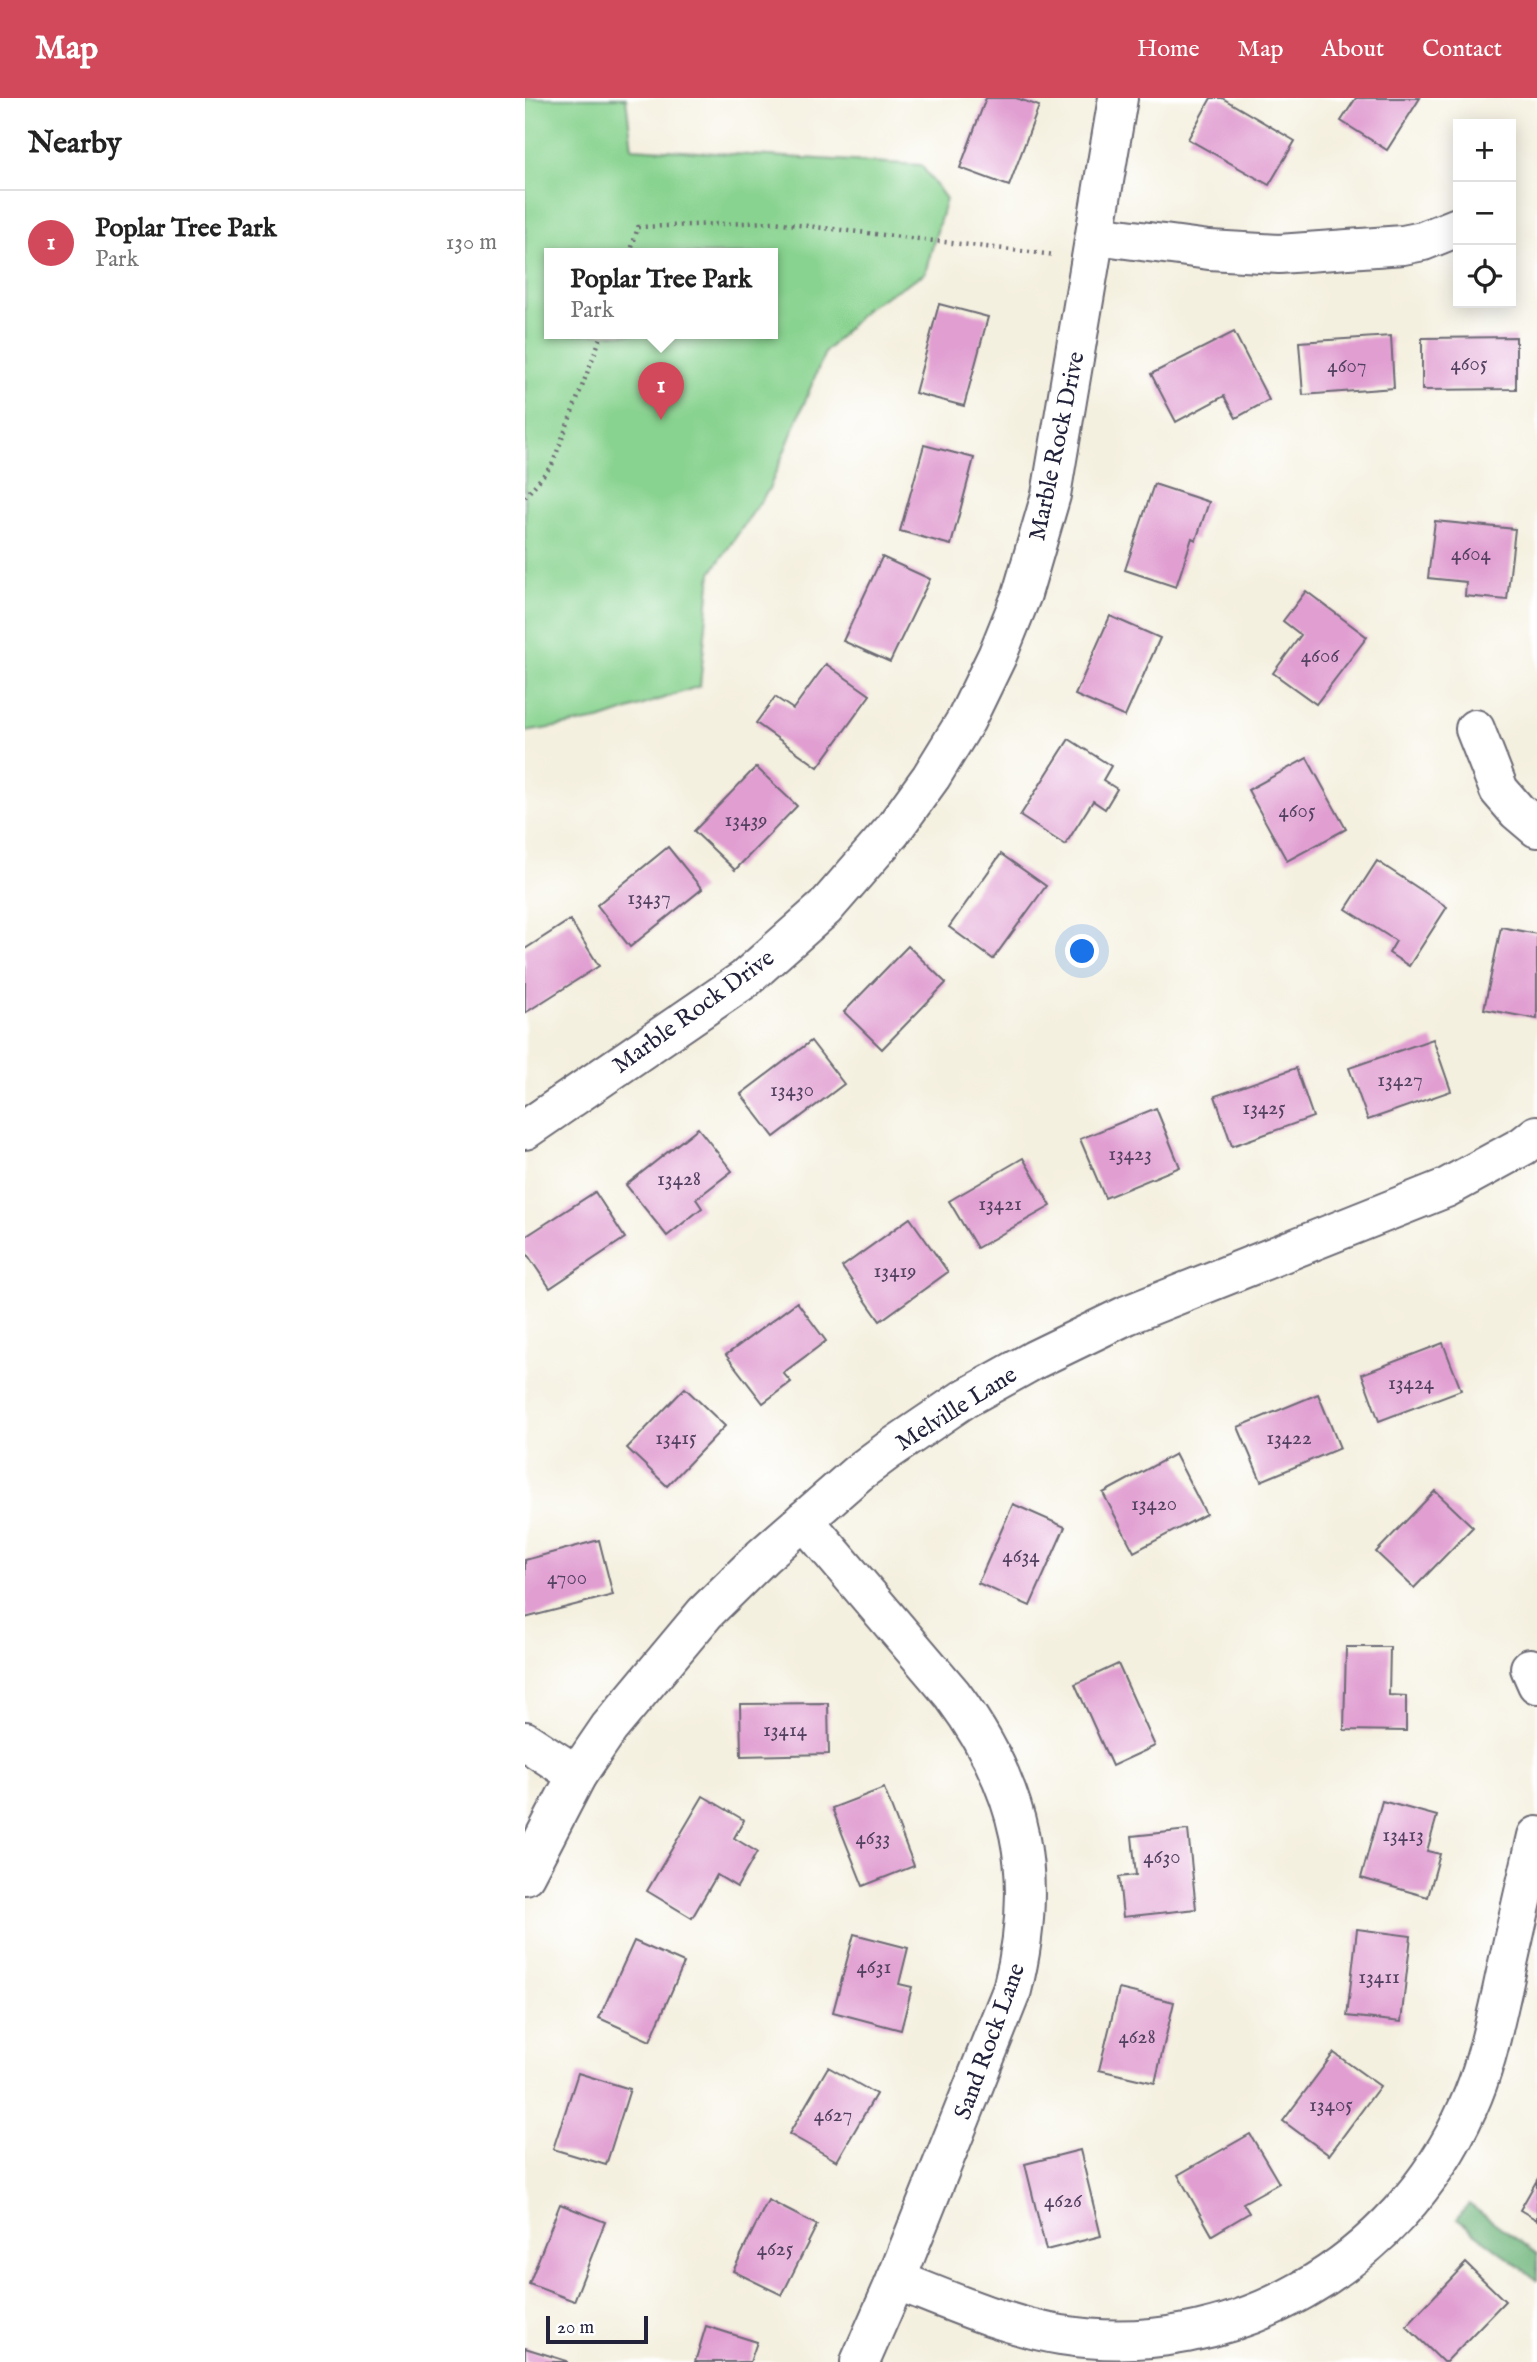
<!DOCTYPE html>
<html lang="en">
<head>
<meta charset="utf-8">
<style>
	body { margin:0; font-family:"IM FELL English",serif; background:#f2f2f2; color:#222 }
	.controls { position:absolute; right:21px; top:21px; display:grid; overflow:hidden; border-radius:0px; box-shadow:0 4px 18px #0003 }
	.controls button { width:63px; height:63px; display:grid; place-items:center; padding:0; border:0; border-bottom:2px solid #e0e0e0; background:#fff; color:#222; font:35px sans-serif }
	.scale { position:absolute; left:21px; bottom:18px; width:102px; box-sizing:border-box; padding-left:7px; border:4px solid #22223b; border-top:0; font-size:19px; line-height:24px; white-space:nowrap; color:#22223b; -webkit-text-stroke:5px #fff; paint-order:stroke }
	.you { position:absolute; left:558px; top:854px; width:24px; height:24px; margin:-18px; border:5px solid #fff; border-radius:50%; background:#1a73e8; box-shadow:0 0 0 10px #1a73e833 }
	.badge { display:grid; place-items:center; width:46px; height:46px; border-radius:50%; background:#d1495b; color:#fff; font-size:23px; font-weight:700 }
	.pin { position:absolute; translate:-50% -58px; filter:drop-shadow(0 2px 4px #0008) }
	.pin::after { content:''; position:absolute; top:37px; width:24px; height:21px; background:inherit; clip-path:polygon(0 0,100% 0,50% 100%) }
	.popup { position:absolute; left:19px; top:150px; width:234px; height:91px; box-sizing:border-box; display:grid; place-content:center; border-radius:0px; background:#fff; filter:drop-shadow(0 2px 5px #0005); font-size:23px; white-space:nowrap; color:#767676 }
	.popup b { font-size:26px; color:#222 }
	.popup::after { content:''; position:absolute; left:50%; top:100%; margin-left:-14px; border:14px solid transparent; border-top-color:#fff }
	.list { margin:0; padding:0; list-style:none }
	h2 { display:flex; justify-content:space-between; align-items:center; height:91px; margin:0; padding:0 28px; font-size:30px }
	h2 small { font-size:23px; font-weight:400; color:#767676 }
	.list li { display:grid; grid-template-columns:46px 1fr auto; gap:21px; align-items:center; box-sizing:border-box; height:105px; padding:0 28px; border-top:2px solid #e0e0e0 }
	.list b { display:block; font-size:26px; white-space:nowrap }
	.list p { margin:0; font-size:23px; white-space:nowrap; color:#767676 }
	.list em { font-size:23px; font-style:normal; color:#767676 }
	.icon { flex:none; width:38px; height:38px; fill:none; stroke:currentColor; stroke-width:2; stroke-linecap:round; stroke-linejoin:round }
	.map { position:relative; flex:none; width:1012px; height:2264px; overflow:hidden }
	header { display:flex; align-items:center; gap:42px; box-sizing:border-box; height:98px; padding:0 35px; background:#d1495b; color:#fff }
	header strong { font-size:33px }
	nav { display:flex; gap:38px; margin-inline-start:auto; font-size:24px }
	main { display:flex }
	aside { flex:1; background:#fff }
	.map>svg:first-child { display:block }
	.green { fill:#88d38f; stroke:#557a65; stroke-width:2; fill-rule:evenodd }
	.forest { fill:#6eb57a; stroke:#486c5a; stroke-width:2 }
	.building { fill:#e19fd1 }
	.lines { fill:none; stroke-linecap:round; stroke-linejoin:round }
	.minor-casing { stroke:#6c6a74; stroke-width:42 }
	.path { stroke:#6c6a74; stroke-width:4.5; stroke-dasharray:2 5; stroke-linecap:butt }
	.minor { stroke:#fff; stroke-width:38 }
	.labels { text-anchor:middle; stroke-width:6; stroke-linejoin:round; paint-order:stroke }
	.number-label { font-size:21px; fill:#524160 }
	.street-label { font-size:24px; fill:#22223b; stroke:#fff }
</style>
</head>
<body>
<header>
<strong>Map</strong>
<nav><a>Home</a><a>Map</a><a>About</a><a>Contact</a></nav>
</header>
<main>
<aside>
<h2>Nearby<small></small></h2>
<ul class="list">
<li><span class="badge">1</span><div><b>Poplar Tree Park</b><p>Park</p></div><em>130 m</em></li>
</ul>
</aside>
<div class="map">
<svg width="1012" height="2264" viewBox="0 0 1012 2264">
	<rect width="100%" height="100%" fill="#fff"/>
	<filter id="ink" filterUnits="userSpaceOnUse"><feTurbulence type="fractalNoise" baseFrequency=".0143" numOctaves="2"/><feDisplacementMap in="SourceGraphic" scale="14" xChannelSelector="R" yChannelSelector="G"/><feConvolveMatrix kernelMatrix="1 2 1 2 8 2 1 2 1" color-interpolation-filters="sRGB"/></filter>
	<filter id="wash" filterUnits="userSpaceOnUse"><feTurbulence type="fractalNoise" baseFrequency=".00686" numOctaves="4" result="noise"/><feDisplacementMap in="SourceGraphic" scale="28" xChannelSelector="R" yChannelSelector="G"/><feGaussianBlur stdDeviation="1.57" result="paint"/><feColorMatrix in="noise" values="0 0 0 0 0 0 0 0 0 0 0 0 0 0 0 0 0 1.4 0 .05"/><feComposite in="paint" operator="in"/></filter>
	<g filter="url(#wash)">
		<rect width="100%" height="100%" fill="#f4f0df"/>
		<path class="green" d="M0 0H101L107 50 396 67 421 101 400 175 343 209 300 254 244 391 186 475 175 588 74 622 0 634ZM24 156H248V236H24Z"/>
		<path class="forest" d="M944 2106 1012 2156V2182L932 2121Z"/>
		<g id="blocks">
			<g class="building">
				<path d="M461 0H491L514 8 484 88 435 70Z"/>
				<path d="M686 0H697L770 43 744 87 663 41Z"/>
				<path d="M831 0H895L862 52 816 23Z"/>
				<path d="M414 206 463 219 439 308 390 295Z"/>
				<path d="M709 234 744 302 711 320 699 298 651 324 626 276Z"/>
				<path d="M866 238 869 290 778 297 774 244Z"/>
				<path d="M991 239V291L897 292V240Z"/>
				<path d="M399 347 449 360 426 447 375 433Z"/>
				<path d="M629 386 684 404 671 442 667 440 651 489 600 472Z"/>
				<path d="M910 423 990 431 982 502 940 498 941 484 903 480Z"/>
				<path d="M357 459 405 481 365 564 318 543Z"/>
				<path d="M781 493 842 539 791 606 748 575 776 537 758 523Z"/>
				<path d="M585 518 635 540 600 619 550 597Z"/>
				<path d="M301 566 345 597 293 669 231 625 250 599 268 611Z"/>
				<path d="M544 641 586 668 578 682 592 691 580 711 568 703 540 747 495 718Z"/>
				<path d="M782 660 821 731 762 763 723 692Z"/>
				<path d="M231 669 272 708 210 772 169 733Z"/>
				<path d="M143 749 177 791 105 849 72 807Z"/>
				<path d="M476 756 521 788 468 861 424 829Z"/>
				<path d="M852 763 922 809 884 868 864 855 871 843 821 811Z"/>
				<path d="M45 822 74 868 0 915V851Z"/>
				<path d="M976 829 1012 836V921L959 911Z"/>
				<path d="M383 848 421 885 357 951 319 914Z"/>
				<path d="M908 941 926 993 843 1022 824 970Z"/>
				<path d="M286 943 319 986 249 1039 216 996Z"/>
				<path d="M771 970 788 1019 707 1048 690 998Z"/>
				<path d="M631 1010 655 1069 580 1100 555 1041Z"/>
				<path d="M173 1030 207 1073 171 1101 177 1110 142 1138 101 1087Z"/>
				<path d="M498 1060 526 1108 452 1150 424 1103Z"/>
				<path d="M70 1094 100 1140 25 1190 0 1153V1139Z"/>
				<path d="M385 1120 423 1174 355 1223 317 1169Z"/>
				<path d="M272 1204 301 1243 258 1275 266 1284 238 1305 201 1257Z"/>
				<path d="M918 1245 936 1292 854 1323 837 1276Z"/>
				<path d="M160 1290 200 1328 142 1388 102 1350Z"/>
				<path d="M793 1296 815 1350 736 1383 713 1329Z"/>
				<path d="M650 1356 681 1416 609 1454 578 1395Z"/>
				<path d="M910 1393 948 1429 889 1490 851 1454Z"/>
				<path d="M488 1406 540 1429 505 1508 453 1485Z"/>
				<path d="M74 1442 88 1497 0 1520V1462Z"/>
				<path d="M821 1549H865L864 1597 881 1598V1633L819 1632Z"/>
				<path d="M593 1566 630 1648 587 1668 550 1586Z"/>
				<path d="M303 1605 304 1656 216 1658 215 1606Z"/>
				<path d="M359 1690 389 1768 338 1788 307 1710Z"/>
				<path d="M178 1698 219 1722 209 1740 232 1754 212 1789 192 1777 167 1820 122 1793Z"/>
				<path d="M857 1703 912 1718 902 1753 915 1756 903 1799 836 1780Z"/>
				<path d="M663 1732 671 1811 598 1819 594 1779 611 1777 607 1738Z"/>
				<path d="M832 1831 886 1838 876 1924 822 1918Z"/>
				<path d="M329 1836 383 1850 374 1886 387 1889 376 1932 308 1914Z"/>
				<path d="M109 1843 159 1865 125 1943 74 1920Z"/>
				<path d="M594 1891 649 1904 630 1985 574 1972Z"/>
				<path d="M809 1955 855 1988 804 2057 758 2023Z"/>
				<path d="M303 1969 351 1996 312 2063 264 2036Z"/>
				<path d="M53 1975 105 1991 81 2067 28 2051Z"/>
				<path d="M725 2036 754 2085 718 2105 724 2115 687 2137 653 2077Z"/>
				<path d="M555 2052 576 2138 521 2152 500 2066Z"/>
				<path d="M1012 2082V2122L995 2112Z"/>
				<path d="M243 2102 292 2127 257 2197 208 2173Z"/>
				<path d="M35 2106 80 2124 49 2203 4 2186Z"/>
				<path d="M941 2165 980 2203 921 2264H918L881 2228Z"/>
				<path d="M181 2228 232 2244 225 2264H170Z"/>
				<path d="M0 2250 42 2263V2264H0Z"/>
			</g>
		</g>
	</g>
	<g filter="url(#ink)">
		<use href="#blocks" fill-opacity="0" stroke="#6c6a74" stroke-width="2"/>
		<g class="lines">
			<defs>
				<g id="minor">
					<path d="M571 137 684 152 754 156 878 147 898 143 933 129"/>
					<path d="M950 631 974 692 992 713 1012 730"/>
					<path d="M0 1032 220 881 300 810 367 733 406 679 441 622 472 558 497 496 526 397 593 0"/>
					<path d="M279 1422 427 1596C497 1690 516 1778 487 1892L371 2182 335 2264"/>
					<path d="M1005 1570 1012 1586"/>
					<path d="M0 1643 52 1677"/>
					<path d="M0 1777 52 1677 84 1630 180 1515 238 1458 333 1375 364 1352 439 1301 509 1262 602 1217 921 1090 998 1048 1012 1037"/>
					<path d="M371 2182C425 2203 478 2227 536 2237 707 2264 874 2166 943 2009 960 1972 968 1932 977 1893 988 1841 1000 1790 1012 1738"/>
				</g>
			</defs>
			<use href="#minor" class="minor-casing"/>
			<g class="path">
				<path d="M105 156 113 129 248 124 530 157"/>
				<path d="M0 399 27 367 77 236"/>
			</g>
			<use href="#minor" class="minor"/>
		</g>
	</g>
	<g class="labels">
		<g class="number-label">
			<text x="944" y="272">4605</text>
			<text x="822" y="274">4607</text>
			<text x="946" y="462">4604</text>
			<text x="795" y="564">4606</text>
			<text x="772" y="719">4605</text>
			<text x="221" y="728">13439</text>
			<text x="124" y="806">13437</text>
			<text x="875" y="988">13427</text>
			<text x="267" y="998">13430</text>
			<text x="739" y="1016">13425</text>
			<text x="605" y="1062">13423</text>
			<text x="154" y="1087">13428</text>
			<text x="475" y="1112">13421</text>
			<text x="370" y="1179">13419</text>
			<text x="886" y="1291">13424</text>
			<text x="151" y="1346">13415</text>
			<text x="764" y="1346">13422</text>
			<text x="629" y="1412">13420</text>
			<text x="496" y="1464">4634</text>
			<text x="42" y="1486">4700</text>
			<text x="260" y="1638">13414</text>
			<text x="878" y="1743">13413</text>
			<text x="348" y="1746">4633</text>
			<text x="637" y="1765">4630</text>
			<text x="349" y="1875">4631</text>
			<text x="854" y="1885">13411</text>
			<text x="612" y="1945">4628</text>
			<text x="806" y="2013">13405</text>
			<text x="308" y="2023">4627</text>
			<text x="538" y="2109">4626</text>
			<text x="250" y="2157">4625</text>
		</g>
		<g class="street-label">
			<text transform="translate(531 348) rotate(-78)" y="8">Marble Rock Drive</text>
			<text transform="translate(168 913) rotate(-36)" y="8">Marble Rock Drive</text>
			<text transform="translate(431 1310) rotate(-32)" y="8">Melville Lane</text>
			<text transform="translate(464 1943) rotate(-70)" y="8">Sand Rock Lane</text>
		</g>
	</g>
</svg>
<div class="controls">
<button>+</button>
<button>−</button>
<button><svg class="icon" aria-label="locate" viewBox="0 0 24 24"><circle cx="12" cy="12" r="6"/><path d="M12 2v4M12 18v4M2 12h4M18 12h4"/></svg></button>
</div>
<div class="scale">20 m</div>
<div class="you"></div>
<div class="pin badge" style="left:136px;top:322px">1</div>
<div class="popup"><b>Poplar Tree Park</b>Park</div>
</div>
</main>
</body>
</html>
